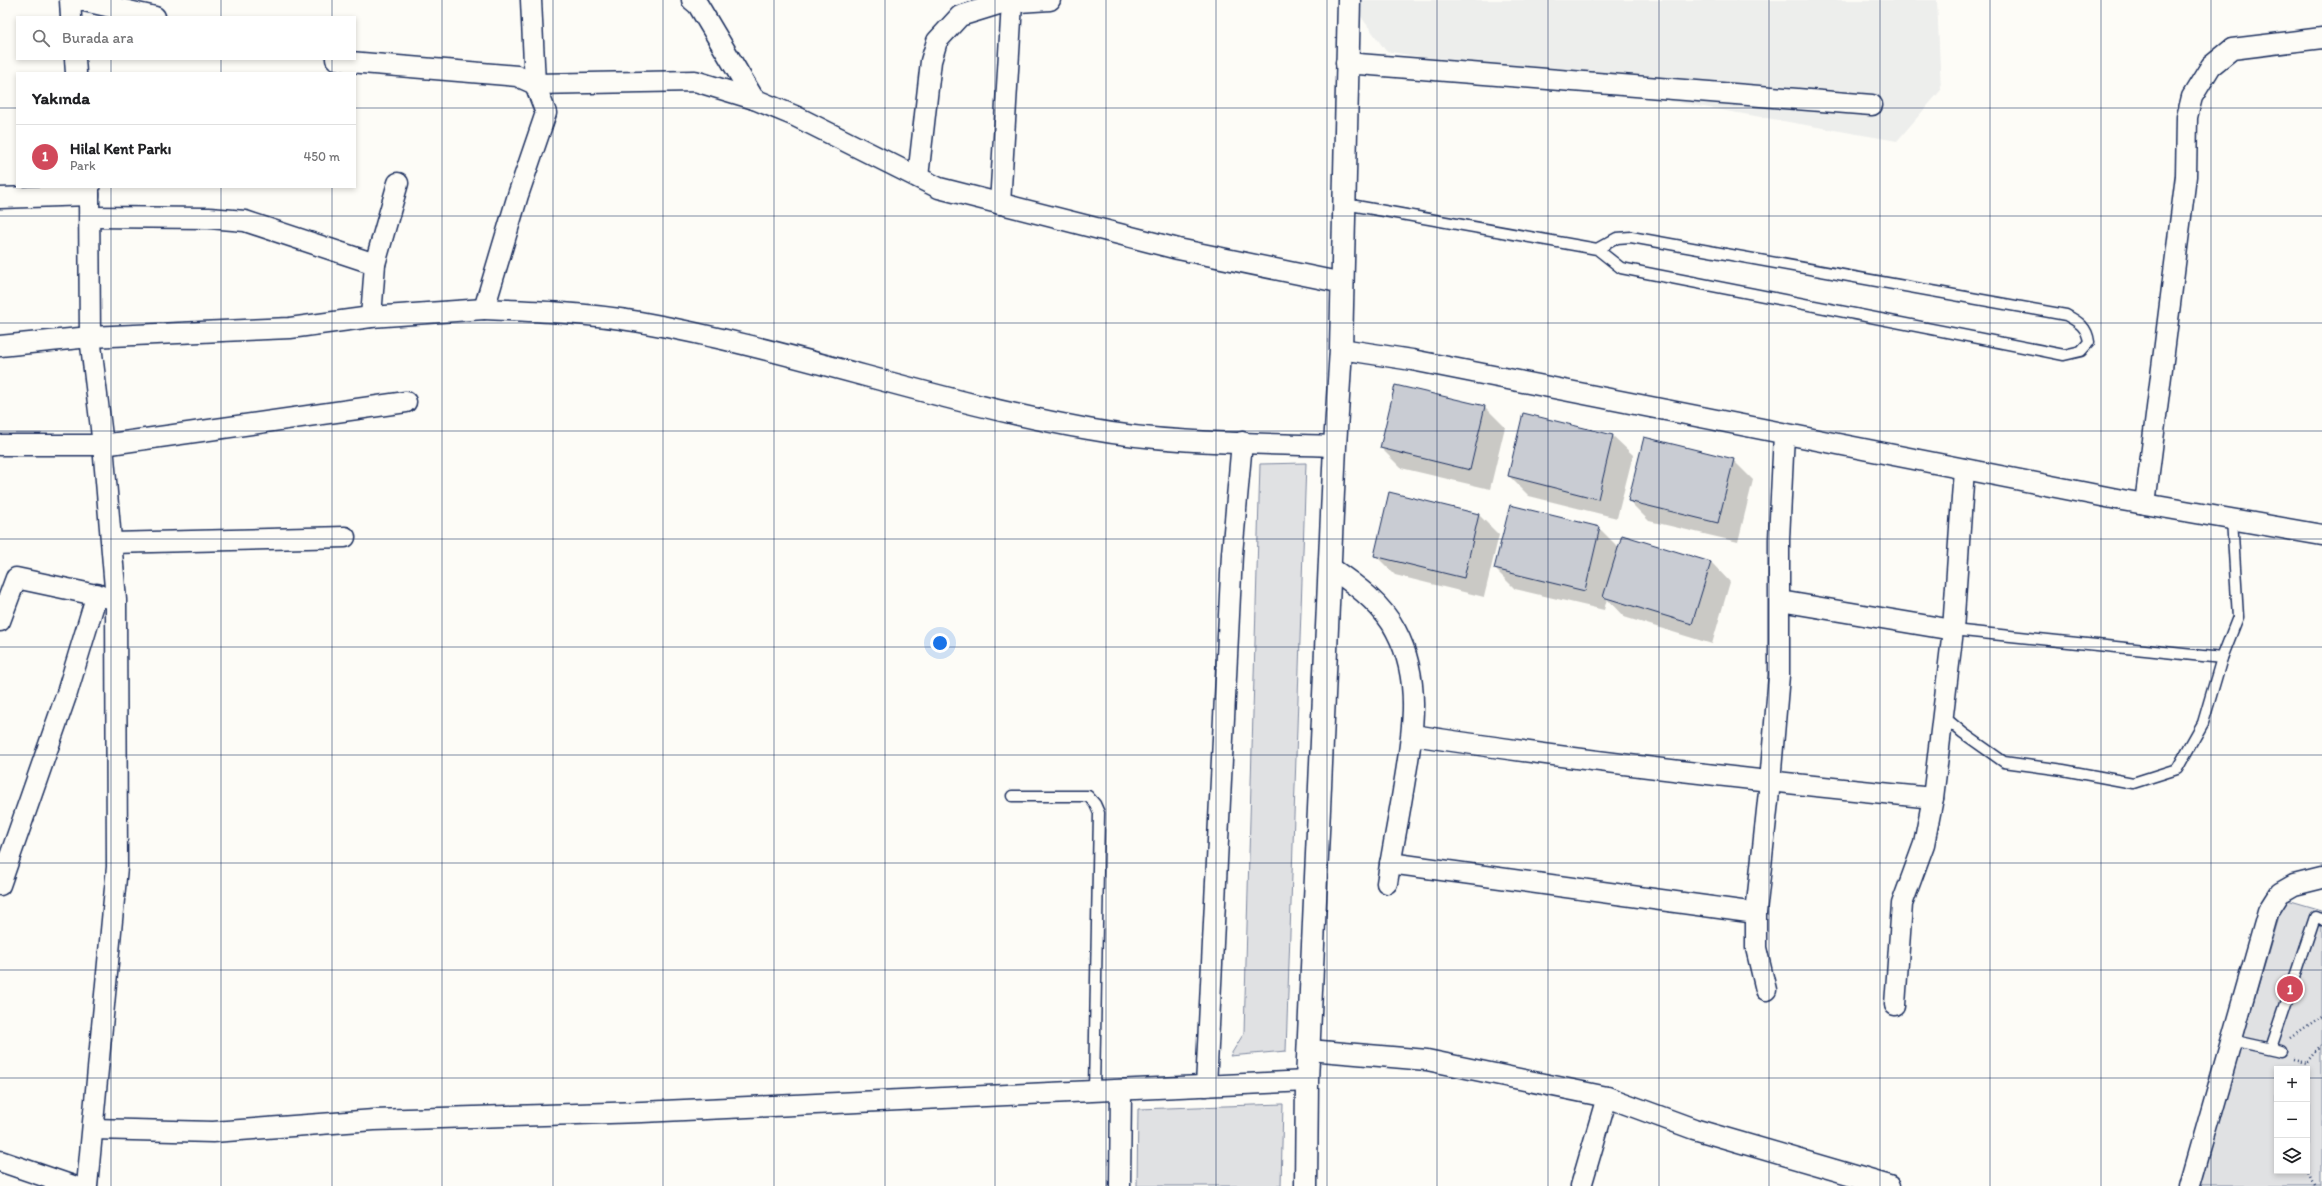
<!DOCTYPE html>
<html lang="tr">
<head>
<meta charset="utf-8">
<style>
	body { margin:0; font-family:Itim,sans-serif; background:#f6f6f6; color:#202124 }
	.controls { position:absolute; right:12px; bottom:12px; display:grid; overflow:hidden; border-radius:0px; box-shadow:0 2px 6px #0003 }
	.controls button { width:36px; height:36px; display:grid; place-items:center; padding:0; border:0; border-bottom:1px solid #e0e0e0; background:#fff; color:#202124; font:20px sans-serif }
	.you { position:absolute; left:940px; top:643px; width:14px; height:14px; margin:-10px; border:3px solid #fff; border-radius:50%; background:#1a73e8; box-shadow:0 0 0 6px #1a73e833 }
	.badge { display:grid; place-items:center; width:26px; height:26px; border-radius:50%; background:#d1495b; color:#fff; font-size:13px; font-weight:700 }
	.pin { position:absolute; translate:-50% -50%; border:2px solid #fff; box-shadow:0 1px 4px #0006 }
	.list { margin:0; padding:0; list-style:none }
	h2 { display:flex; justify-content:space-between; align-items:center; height:52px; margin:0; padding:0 16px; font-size:17px }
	h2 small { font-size:13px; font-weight:400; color:#757577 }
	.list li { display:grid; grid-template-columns:26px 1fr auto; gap:12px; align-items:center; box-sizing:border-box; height:64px; padding:0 16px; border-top:1px solid #e0e0e0 }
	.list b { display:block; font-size:15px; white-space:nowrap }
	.list p { margin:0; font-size:13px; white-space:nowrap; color:#757577 }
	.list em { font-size:13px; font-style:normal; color:#757577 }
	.icon { flex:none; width:22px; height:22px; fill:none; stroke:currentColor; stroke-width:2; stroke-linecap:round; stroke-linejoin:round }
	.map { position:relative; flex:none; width:2322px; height:1186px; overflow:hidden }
	.search { position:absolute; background:#fff; box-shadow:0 2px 6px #0003; left:16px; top:16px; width:340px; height:44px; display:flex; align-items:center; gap:10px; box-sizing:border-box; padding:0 14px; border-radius:0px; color:#757577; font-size:15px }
	.panel { position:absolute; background:#fff; box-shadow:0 2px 6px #0003; left:16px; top:72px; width:340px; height:116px; border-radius:0px }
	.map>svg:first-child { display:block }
	.built { fill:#edeeec }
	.green { fill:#e0e1e3; stroke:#7e88a0; fill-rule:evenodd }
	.shadow { fill:#0003 }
	.building { fill:#c9ccd3; stroke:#1b2f5e }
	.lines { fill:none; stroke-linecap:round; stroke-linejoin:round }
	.service-casing { stroke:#1b2f5e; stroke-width:13 }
	.minor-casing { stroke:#1b2f5e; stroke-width:23 }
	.tertiary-casing { stroke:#1b2f5e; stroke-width:25 }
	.path { stroke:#1b2f5e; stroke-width:2.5; stroke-dasharray:1 3; stroke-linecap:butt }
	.service { stroke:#fdfcf7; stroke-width:10 }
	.minor { stroke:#fdfcf7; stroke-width:20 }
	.tertiary { stroke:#fdfcf7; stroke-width:22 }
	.grid { fill:none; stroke:#1b2f5e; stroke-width:1; stroke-opacity:0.55 }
</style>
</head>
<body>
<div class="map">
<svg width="2322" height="1186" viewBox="0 0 2322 1186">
	<rect width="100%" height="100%" fill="#fdfcf7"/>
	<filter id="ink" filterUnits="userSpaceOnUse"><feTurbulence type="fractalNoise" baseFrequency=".025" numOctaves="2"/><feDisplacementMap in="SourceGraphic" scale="8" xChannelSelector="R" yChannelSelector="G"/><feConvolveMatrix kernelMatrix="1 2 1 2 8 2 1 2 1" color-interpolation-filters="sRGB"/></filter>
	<g filter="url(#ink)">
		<path class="built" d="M1349 0H1937L1941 90 1897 141 1386 51Z"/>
		<g class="green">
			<path d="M1306 463 1286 1051 1230 1056 1244 1033 1260 464Z"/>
			<path d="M2284 899 2322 910V1186H2200ZM2277 1069H2307V1171H2277Z"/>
			<path d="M1283 1104 1281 1186H1137L1138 1109Z"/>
		</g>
		<g class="shadow">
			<path d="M1396 386 1485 407 1505 427 1490 489 1401 468 1381 448Z"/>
			<path d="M1613 436 1633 455 1617 518 1529 496 1509 476Z"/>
			<path d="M1733 460 1753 480 1738 542 1649 521 1629 501Z"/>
			<path d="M1390 493 1479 515 1499 535 1484 597 1395 575 1375 555Z"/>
			<path d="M1599 528 1619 548 1711 562 1730 582 1712 644 1624 617 1607 599 1604 610 1515 589 1495 569Z"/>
		</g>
		<g class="building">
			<path d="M1395 385 1485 406 1470 470 1380 448Z"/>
			<path d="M1523 413 1613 435 1598 499 1508 476Z"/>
			<path d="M1644 437 1734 459 1718 523 1628 501Z"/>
			<path d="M1389 492 1479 514 1464 578 1374 556Z"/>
			<path d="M1510 505 1600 527 1585 591 1494 569Z"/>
			<path d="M1622 535 1711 562 1692 624 1603 597Z"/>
		</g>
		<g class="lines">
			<defs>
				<g id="service">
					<path d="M1345 204 1597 249 1621 268 2064 355 2081 351 2089 342C2087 327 2079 322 2066 315L1631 237 1617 238 1597 249"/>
					<path d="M1953 630 2222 658"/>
					<path d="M1943 716 1963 733 2004 762 2063 770 2133 783 2177 769 2203 723 2222 658 2238 617 2232 519"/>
					<path d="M1012 796H1088L1095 804 1099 813 1094 1091"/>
					<path d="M2231 1040 2281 1051"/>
					<path d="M2271 1048 2315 917 2322 919"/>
				</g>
				<g id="minor">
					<path d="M70 0 71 17"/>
					<path d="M80 0 155 17"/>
					<path d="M531 0 535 84 546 113 518 195 484 309C536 311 588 313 640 322 791 349 937 402 1088 429 1169 444 1253 443 1335 446"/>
					<path d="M692 0 698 5 754 99"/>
					<path d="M75 59 76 73"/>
					<path d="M336 59 350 62 517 76 535 84 695 81 754 99 795 116 939 188 1178 249 1343 283"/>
					<path d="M1346 63 1872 105"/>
					<path d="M918 177 931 61 937 41 960 16 1002 3 1050 0"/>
					<path d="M89 195 90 337 290 328 371 317 484 309"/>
					<path d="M0 198 89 195V187"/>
					<path d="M1000 204 1012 3"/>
					<path d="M90 217 209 218 245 221 375 264 371 317"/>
					<path d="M375 264 398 183"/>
					<path d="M0 346 90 337 103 445 116 600 117 867 87 1186"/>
					<path d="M1341 349 1412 360 2122 500 2322 535"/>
					<path d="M0 445H103L406 402"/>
					<path d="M2145 504 2186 176 2187 117 2192 97 2211 66 2232 49 2322 38"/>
					<path d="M112 543 345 537"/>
					<path d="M1331 568C1355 584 1383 605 1396 631 1423 682 1412 736 1403 791 1398 822 1392 852 1387 883"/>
					<path d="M1780 601 1953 630"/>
					<path d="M0 621 16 578 110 598"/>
					<path d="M1413 735C1586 762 1759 781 1933 798"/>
					<path d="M1390 863 1756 913"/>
					<path d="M0 885 67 693 97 594"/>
					<path d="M1766 990 1756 948V913L1770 782 1779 675V539L1784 434"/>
					<path d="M1895 1005 1902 904 1924 844 1933 798 1953 630 1964 469"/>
					<path d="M1309 1050 1427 1060 1607 1097 1694 1129 1890 1186"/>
					<path d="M1206 1086 1232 554 1242 442"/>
					<path d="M93 1129 213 1132 374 1120 642 1112 1307 1081"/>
					<path d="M0 1161 73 1186"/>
					<path d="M1120 1186 1121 1090"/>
					<path d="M1581 1186 1607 1097"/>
					<path d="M2190 1186 2268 912 2280 893 2294 885 2322 878"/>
				</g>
				<path id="tertiary" d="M1306 1186 1307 1081 1335 446 1341 349 1349 0"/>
			</defs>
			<use href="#service" class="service-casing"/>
			<use href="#minor" class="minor-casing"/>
			<use href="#tertiary" class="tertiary-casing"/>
			<g class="path">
				<path d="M2291 1039 2322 1018"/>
				<path d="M2294 1059 2308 1062 2322 1045"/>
				<path d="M2277 1079 2275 1073 2278 1064"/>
				<path d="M2307 1167 2316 1186"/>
			</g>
			<use href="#service" class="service"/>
			<use href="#minor" class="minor"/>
			<use href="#tertiary" class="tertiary"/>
		</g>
	</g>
	<path class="grid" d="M111 0V17M221 0V17M332 0V17M442 0V1186M553 0V1186M663 0V1186M774 0V1186M885 0V1186M995 0V1186M1106 0V1186M1216 0V1186M1327 0V1186M1437 0V1186M1548 0V1186M1659 0V1186M1769 0V1186M1880 0V1186M1990 0V1186M2101 0V1186M2211 0V1186M111 59V73M221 59V73M332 59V73M0 108H17M355 108H2322M111 187V1186M221 187V1186M332 187V1186M0 216H2322M0 323H2322M0 431H2322M0 539H2322M0 647H2322M0 755H2322M0 863H2322M0 970H2322M0 1078H2277M2307 1078H2322"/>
</svg>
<div class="controls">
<button>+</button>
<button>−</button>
<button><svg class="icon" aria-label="layers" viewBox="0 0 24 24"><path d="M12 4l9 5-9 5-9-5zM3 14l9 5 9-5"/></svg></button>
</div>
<div class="you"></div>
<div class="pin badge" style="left:2290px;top:989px">1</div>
<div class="search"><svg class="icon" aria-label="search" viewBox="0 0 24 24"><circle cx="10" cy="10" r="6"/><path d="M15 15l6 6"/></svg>Burada ara</div>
<section class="panel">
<h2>Yakında<small></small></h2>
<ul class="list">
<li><span class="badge">1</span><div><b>Hilal Kent Parkı</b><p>Park</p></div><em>450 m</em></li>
</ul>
</section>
</div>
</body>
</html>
